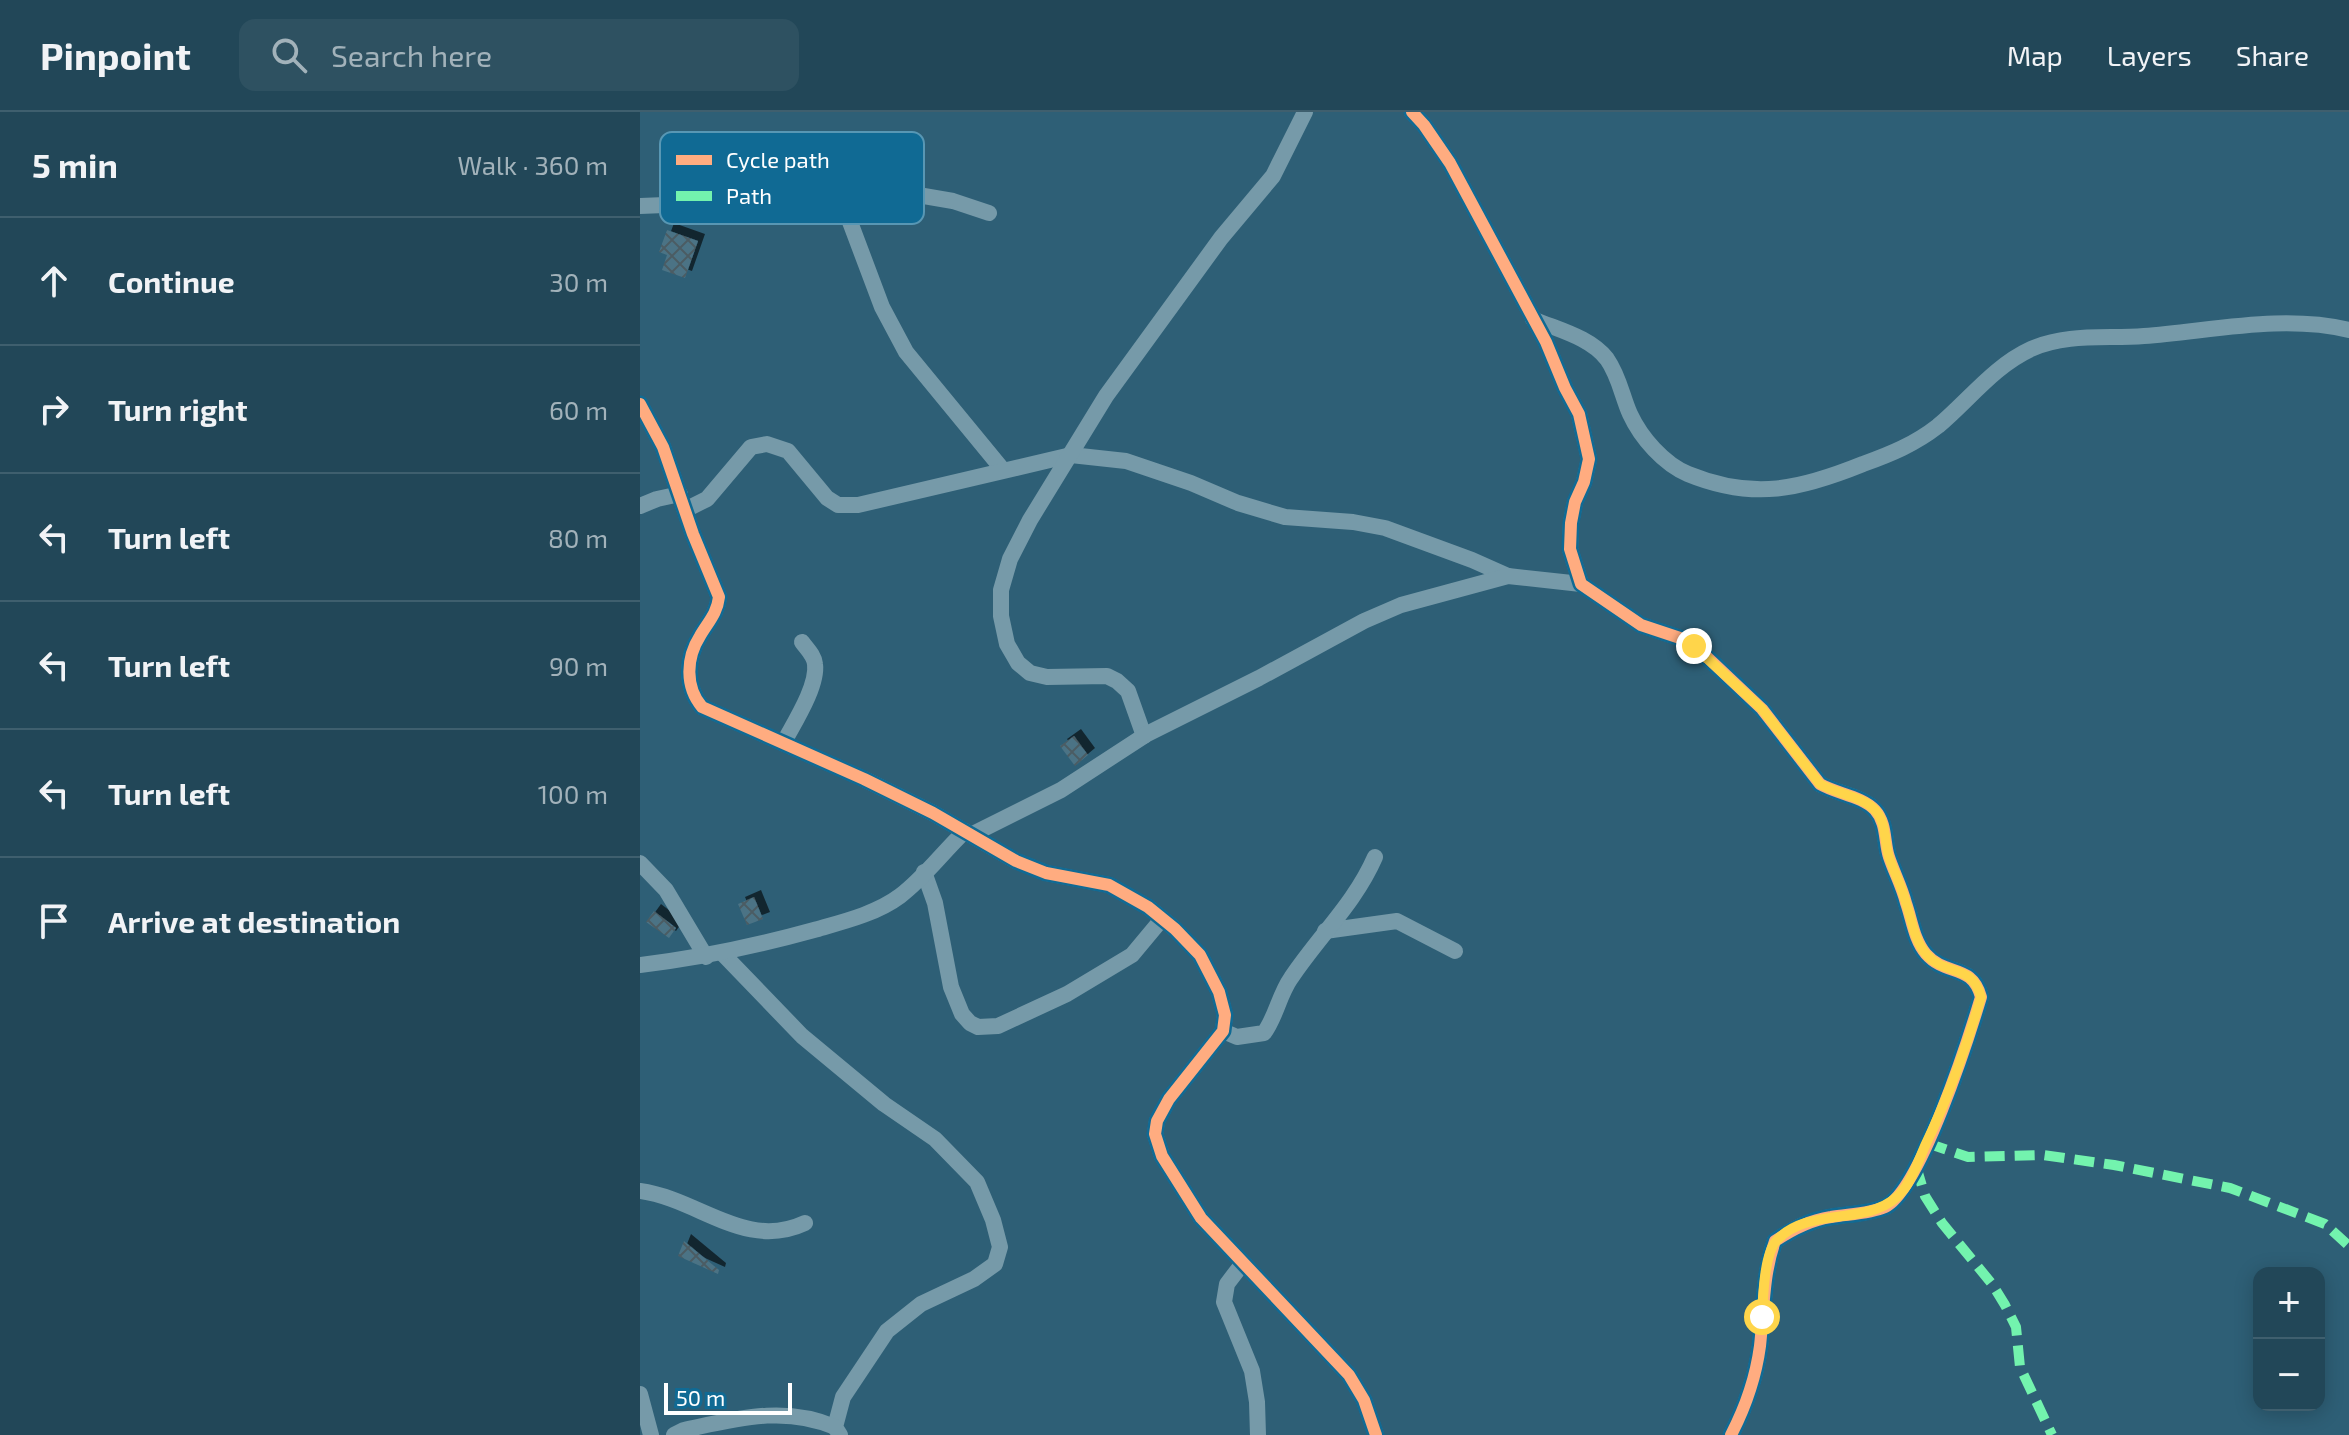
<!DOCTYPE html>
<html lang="en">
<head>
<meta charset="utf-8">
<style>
	body { margin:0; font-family:"Exo 2",sans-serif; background:#2e5161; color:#f1f3f6 }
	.controls { position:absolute; right:24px; bottom:24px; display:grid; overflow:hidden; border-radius:16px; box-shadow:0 4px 20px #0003 }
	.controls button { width:72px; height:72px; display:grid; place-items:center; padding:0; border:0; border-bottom:2px solid #3f5f6e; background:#224758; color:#f1f3f6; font:40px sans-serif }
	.scale { position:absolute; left:24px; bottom:20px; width:128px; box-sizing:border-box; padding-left:8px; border:4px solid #fff; border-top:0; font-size:22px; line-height:28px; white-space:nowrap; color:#fff; -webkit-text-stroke:6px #106a94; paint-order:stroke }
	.stop { position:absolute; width:24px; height:24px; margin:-18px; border:6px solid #ffd54a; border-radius:50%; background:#fff }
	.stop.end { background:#ffd54a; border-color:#fff; box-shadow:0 2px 8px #0008 }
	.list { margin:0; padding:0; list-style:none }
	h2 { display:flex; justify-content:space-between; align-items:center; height:104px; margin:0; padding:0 32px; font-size:34px }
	h2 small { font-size:26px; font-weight:400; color:#a2b2ba }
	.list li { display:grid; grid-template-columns:52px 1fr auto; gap:24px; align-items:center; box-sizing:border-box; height:128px; padding:0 32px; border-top:2px solid #3f5f6e }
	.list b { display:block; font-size:30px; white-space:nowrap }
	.list em { font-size:26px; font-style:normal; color:#a2b2ba }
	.icon { flex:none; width:44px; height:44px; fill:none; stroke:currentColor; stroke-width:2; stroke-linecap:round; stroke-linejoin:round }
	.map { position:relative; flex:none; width:1709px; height:1323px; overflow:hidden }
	header { display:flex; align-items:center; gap:48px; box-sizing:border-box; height:112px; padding:0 40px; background:#224758; border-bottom:2px solid #3f5f6e }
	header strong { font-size:38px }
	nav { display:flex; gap:44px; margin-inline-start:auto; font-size:28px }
	.search { width:560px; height:72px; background:#2e5161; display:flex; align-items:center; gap:20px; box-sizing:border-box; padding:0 28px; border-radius:16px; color:#a2b2ba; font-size:30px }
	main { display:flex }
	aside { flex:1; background:#224758 }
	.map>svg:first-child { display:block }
	.building { fill:url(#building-cross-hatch); filter:url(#shadow) }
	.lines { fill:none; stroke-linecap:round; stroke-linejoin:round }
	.street { stroke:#769aa9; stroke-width:16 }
	.quiet { stroke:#73f3ae; stroke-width:10; stroke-dasharray:20 10; stroke-linecap:butt }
	.cycleway-casing { stroke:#106a94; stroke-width:17 }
	.cycleway { stroke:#ffac80; stroke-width:12 }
	.route { stroke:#ffd54a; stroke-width:10 }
	.key { fill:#106a94; stroke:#5897b4; stroke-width:2 }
	.key-label { font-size:22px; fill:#fff }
</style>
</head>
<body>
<header>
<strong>Pinpoint</strong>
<div class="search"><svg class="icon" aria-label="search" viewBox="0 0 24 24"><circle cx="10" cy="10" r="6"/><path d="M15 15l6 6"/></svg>Search here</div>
<nav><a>Map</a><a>Layers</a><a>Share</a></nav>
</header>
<main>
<aside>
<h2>5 min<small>Walk · 360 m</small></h2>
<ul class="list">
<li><svg class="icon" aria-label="ahead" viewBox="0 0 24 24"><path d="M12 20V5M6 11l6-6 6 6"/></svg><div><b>Continue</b></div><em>30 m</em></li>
<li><svg class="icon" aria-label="right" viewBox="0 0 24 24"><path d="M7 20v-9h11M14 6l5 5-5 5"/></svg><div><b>Turn right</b></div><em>60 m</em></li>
<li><svg class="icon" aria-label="left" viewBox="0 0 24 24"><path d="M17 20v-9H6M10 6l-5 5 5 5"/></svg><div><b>Turn left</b></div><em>80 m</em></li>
<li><svg class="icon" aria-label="left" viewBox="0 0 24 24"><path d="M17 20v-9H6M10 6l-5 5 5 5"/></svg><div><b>Turn left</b></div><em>90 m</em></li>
<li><svg class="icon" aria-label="left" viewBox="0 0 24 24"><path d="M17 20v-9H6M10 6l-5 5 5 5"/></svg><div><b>Turn left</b></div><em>100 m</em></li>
<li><svg class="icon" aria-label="arrive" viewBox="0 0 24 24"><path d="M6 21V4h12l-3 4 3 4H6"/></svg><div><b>Arrive at destination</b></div></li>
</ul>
</aside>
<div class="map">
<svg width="1709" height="1323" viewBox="0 0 1709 1323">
	<defs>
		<pattern id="building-cross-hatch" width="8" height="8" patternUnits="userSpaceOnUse" patternTransform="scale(2)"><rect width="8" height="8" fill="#4b7385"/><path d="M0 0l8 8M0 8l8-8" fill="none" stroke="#4c5c63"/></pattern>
		<filter id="shadow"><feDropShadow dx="7" dy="-7" stdDeviation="0" flood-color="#0009"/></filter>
	</defs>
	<rect width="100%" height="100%" fill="#2e5f76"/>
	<g class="building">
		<path d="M27 118 58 129 45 166 22 158 27 143 19 140Z"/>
		<path d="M434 624 448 643 435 654 420 634Z"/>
		<path d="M114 785 123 807 107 813 98 792Z"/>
		<path d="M14 799 36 816 29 826 6 810Z"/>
		<path d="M44 1129 79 1158 78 1162 38 1144Z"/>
	</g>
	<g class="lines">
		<g class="street">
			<path d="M772 0 784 13 810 51 906 230 925 276 939 302 949 347 944 370 935 390 931 411 930 437 941 472 1001 513 1040 526 1068 546 1122 597 1180 672C1197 682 1222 684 1235 698 1247 711 1244 730 1249 745 1254 760 1262 775 1266 791 1272 808 1274 828 1286 842 1306 865 1332 851 1341 885 1329 925 1280 1079 1245 1095 1229 1102 1208 1102 1191 1105 1170 1108 1153 1117 1135 1129 1123 1163 1124 1198 1120 1234 1116 1264 1105 1296 1091 1323"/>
			<path d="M201 86 242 195 266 240 363 358"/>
			<path d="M0 94 278 83 313 89 349 101"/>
			<path d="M893 207C918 218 950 225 967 247 979 264 982 284 990 302 1001 326 1024 352 1048 362 1114 389 1161 377 1223 352 1251 342 1275 332 1298 314 1329 288 1354 254 1391 237 1427 221 1466 227 1504 224 1571 219 1643 202 1709 218"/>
			<path d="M0 292 23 335 53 422 79 485C77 502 68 510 60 524 46 546 45 575 62 595L224 667 293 701 376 749 406 761 469 773 508 795 535 817 560 843 579 880 585 903 583 919 529 987 517 1009 515 1022 522 1044 561 1106 709 1263 724 1288 736 1323"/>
			<path d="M0 394 17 387 40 382"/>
			<path d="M45 398 67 387 111 335 127 332 148 339 187 386 198 393H218L431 343 486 349 551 371 598 391 645 405 713 410 745 416 832 448 868 464"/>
			<path d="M504 624 488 579 477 569 467 564 407 565 390 561 378 551 367 532 361 504V478L370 447 390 408 466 284 581 126 633 64 665 0"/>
			<path d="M144 630C154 611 178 574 175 552 174 543 167 537 162 530"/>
			<path d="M331 723 421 678 507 622 619 566 724 509 761 493 868 464 941 472"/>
			<path d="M0 751 26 778 66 845"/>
			<path d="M284 760 295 791 311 875 322 902 330 911 338 915 358 914 427 882 492 843 522 807"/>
			<path d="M685 819 757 809 815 839"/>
			<path d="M82 841 162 924 244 992 295 1027 337 1070 353 1108 360 1135 355 1152 334 1167 281 1192 247 1219 203 1285 195 1315 200 1323"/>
			<path d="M0 853C60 846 116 834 174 818 202 810 236 802 260 784 284 766 303 740 325 719"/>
			<path d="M583 919 597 925 624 921C636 905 639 883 651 866 679 824 715 791 735 745"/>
			<path d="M0 1079C59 1087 105 1139 165 1111"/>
			<path d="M603 1151 587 1172 584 1190 612 1259 617 1290 618 1323"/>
			<path d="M0 1282 11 1323"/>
			<path d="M34 1323 44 1318C96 1307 144 1293 195 1315"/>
		</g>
		<g class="quiet">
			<path d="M1287 1031 1328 1045 1403 1043 1474 1053 1590 1076 1685 1112 1709 1134"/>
			<path d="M1276 1054 1285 1084 1302 1111 1352 1172 1365 1193 1376 1215 1380 1255 1412 1323"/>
		</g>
		<defs>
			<g id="cycleway">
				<path d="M772 0 784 13 810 51 906 230 925 276 939 302 949 347 944 370 935 390 931 411 930 437 941 472 1001 513 1040 526 1068 546 1122 597 1180 672C1197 682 1222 684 1235 698 1247 711 1244 730 1249 745 1254 760 1262 775 1266 791 1272 808 1274 828 1286 842 1306 865 1332 851 1341 885 1329 925 1280 1079 1245 1095 1229 1102 1208 1102 1191 1105 1170 1108 1153 1117 1135 1129 1123 1163 1124 1198 1120 1234 1116 1264 1105 1296 1091 1323"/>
				<path d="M0 292 23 335 53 422 79 485C77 502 68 510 60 524 46 546 45 575 62 595L224 667 293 701 376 749 406 761 469 773 508 795 535 817 560 843 579 880 585 903 583 919 529 987 517 1009 515 1022 522 1044 561 1106 709 1263 724 1288 736 1323"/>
			</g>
		</defs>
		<use href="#cycleway" class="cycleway-casing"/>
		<use href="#cycleway" class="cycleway"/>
	</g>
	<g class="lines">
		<path class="route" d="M1054 534 1122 597 1180 672C1197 682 1222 684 1235 698 1247 711 1244 730 1249 745 1254 760 1262 775 1266 791 1272 808 1274 828 1286 842 1306 865 1332 851 1341 885 1326 936 1308 986 1285 1034 1279 1048 1273 1065 1264 1077 1235 1117 1171 1092 1137 1128 1124 1141 1123 1186 1122 1205"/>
	</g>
	<rect x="20" y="20" width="264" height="92" rx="12" class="key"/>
	<rect x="36" y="43" width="36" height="10" fill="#ffac80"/>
	<rect x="36" y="79" width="36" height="10" fill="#73f3ae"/>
	<g class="key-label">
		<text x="86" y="56">Cycle path</text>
		<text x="86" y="92">Path</text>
	</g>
</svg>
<div class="controls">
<button>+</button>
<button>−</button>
</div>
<div class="scale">50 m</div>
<div class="stop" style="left:1122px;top:1205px"></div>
<div class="stop end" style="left:1054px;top:534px"></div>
</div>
</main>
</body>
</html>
